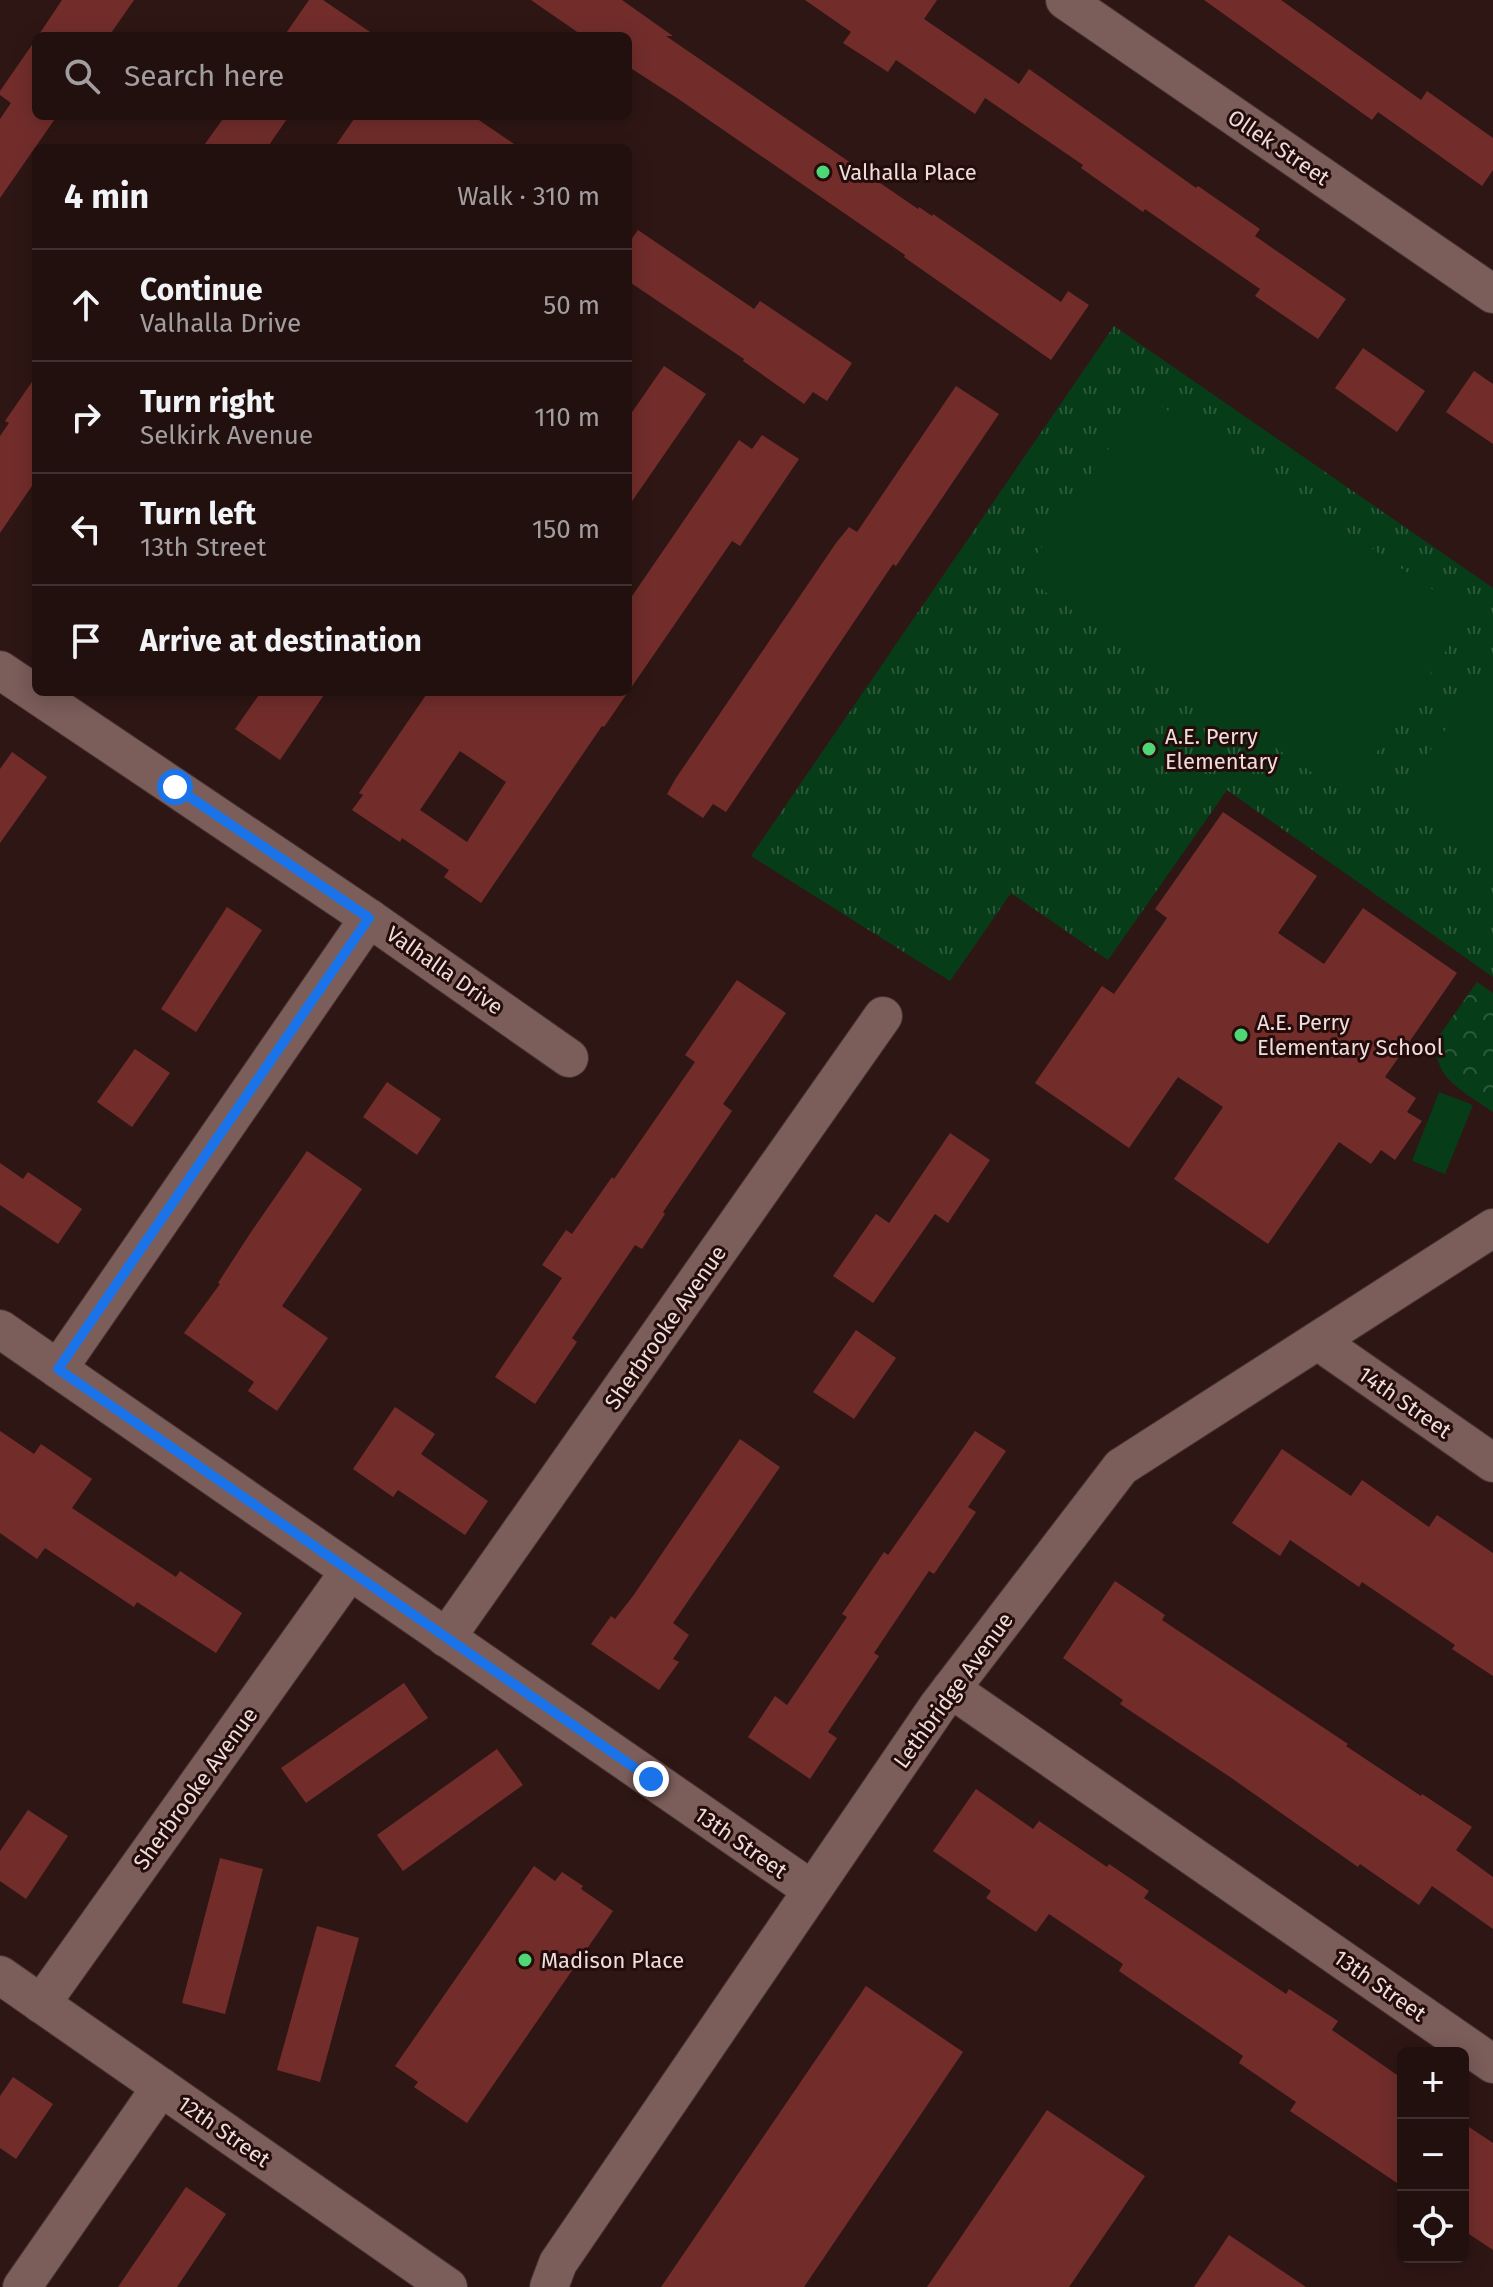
<!DOCTYPE html>
<html lang="en">
<head>
<meta charset="utf-8">
<style>
	body { margin:0; font-family:"Fira Sans",sans-serif; background:#2e1e1d; color:#f1f3f6 }
	.controls { position:absolute; right:24px; bottom:24px; display:grid; overflow:hidden; border-radius:12px; box-shadow:0 4px 20px #0003 }
	.controls button { width:72px; height:72px; display:grid; place-items:center; padding:0; border:0; border-bottom:2px solid #3f302f; background:#22100f; color:#f1f3f6; font:40px sans-serif }
	.stop { position:absolute; width:24px; height:24px; margin:-18px; border:6px solid #1a73e8; border-radius:50%; background:#fff }
	.stop.end { background:#1a73e8; border-color:#fff; box-shadow:0 2px 8px #0008 }
	.list { margin:0; padding:0; list-style:none }
	h2 { display:flex; justify-content:space-between; align-items:center; height:104px; margin:0; padding:0 32px; font-size:34px }
	h2 small { font-size:26px; font-weight:400; color:#a29d9e }
	.list li { display:grid; grid-template-columns:52px 1fr auto; gap:24px; align-items:center; box-sizing:border-box; height:112px; padding:0 32px; border-top:2px solid #3f302f }
	.list b { display:block; font-size:30px; white-space:nowrap }
	.list p { margin:0; font-size:26px; white-space:nowrap; color:#a29d9e }
	.list em { font-size:26px; font-style:normal; color:#a29d9e }
	.icon { flex:none; width:44px; height:44px; fill:none; stroke:currentColor; stroke-width:2; stroke-linecap:round; stroke-linejoin:round }
	.map { position:relative; flex:none; width:1493px; height:2287px; overflow:hidden }
	.search { position:absolute; background:#22100f; box-shadow:0 4px 20px #0003; left:32px; top:32px; width:600px; height:88px; display:flex; align-items:center; gap:20px; box-sizing:border-box; padding:0 28px; border-radius:12px; color:#a29d9e; font-size:30px }
	.panel { position:absolute; background:#22100f; box-shadow:0 4px 20px #0003; left:32px; top:144px; width:600px; height:552px; border-radius:12px }
	.map>svg:first-child { display:block }
	.grass { fill:url(#grass-tufts) }
	.park { fill:url(#park-crowns) }
	.pitch { fill:#063d18 }
	.building { fill:#722d2b; fill-rule:evenodd }
	.lines { fill:none; stroke-linecap:round; stroke-linejoin:round }
	.minor-casing { stroke:#453232; stroke-width:40 }
	.minor { stroke:#7b5d5a; stroke-width:38 }
	.route { stroke:#1a73e8; stroke-width:10 }
	.poi-dot { fill:#4fd675; stroke:#240c0b; stroke-width:3 }
	.labels { text-anchor:middle; stroke-width:6; stroke-linejoin:round; paint-order:stroke }
	.street-label { font-size:22px; fill:#eedddb; stroke:#240c0b }
	.poi-label { font-size:22px; fill:#eedddb; stroke:#240c0b; text-anchor:start }
</style>
</head>
<body>
<div class="map">
<svg width="1493" height="2287" viewBox="0 0 1493 2287">
	<defs>
		<pattern id="grass-tufts" width="24" height="20" patternUnits="userSpaceOnUse" patternTransform="scale(2)"><rect width="24" height="20" fill="#063d18"/><path d="M3 7l-1-3M5 7V3M7 7l1-3M15 17l-1-3M17 17v-4M19 17l1-3" fill="none" stroke="#2b5939"/></pattern>
		<pattern id="park-crowns" width="20" height="18" patternUnits="userSpaceOnUse" patternTransform="scale(2)"><rect width="20" height="18" fill="#063d18"/><path d="M2 6a3 3 0 1 1 6 0M12 15a3 3 0 1 1 6 0" fill="none" stroke="#2b5939"/></pattern>
	</defs>
	<rect width="100%" height="100%" fill="#2e1614"/>
	<path class="grass" d="M1114 326 1493 588V977L1227 790 1108 960 1011 893 950 981 751 856Z"/>
	<path class="park" d="M1477 982 1493 993V1112C1466 1093 1426 1075 1439 1036Z"/>
	<g class="pitch">
		<path d="M1145 395 1470 615 1347 796 1022 576Z"/>
		<path d="M1493 664V867L1396 798Z"/>
		<path d="M1439 1092 1473 1105 1445 1174 1412 1161Z"/>
	</g>
	<g class="building">
		<path d="M62 0H134L109 36H38Z"/>
		<path d="M309 0H323L376 36H284Z"/>
		<path d="M531 0H622L673 36H666L918 209 919 207 932 216 933 214 1061 302 1068 291 1089 305 1051 360 904 257 905 255 677 98 629 67 628 69V36H583Z"/>
		<path d="M805 0H937L924 19 1019 84 1029 69 1196 188 1198 186 1260 229 1255 236 1346 299 1318 339 1255 296 1260 289 1145 209 1143 212 1081 168 1083 165 985 98 975 114 896 60 888 72 843 43 851 32Z"/>
		<path d="M1204 0H1281L1421 100 1427 91 1493 138V170L1482 186 1378 112 1372 120Z"/>
		<path d="M36 39V116H57L0 198V119L11 103 0 95V91Z"/>
		<path d="M225 116H289L267 148H202Z"/>
		<path d="M356 116H473L520 148H334Z"/>
		<path d="M638 230 754 309 760 301 852 363 827 401 813 392 804 404 743 361 744 359 628 281V244Z"/>
		<path d="M1363 348 1425 391 1397 432 1335 388Z"/>
		<path d="M664 366 706 394 628 507V418Z"/>
		<path d="M1474 371 1493 384V444L1446 412Z"/>
		<path d="M36 376V480L0 533V436L9 423 5 421Z"/>
		<path d="M956 386 999 414 896 566 893 564 726 812 713 804 703 818 667 794 676 778 836 543 849 527 857 532Z"/>
		<path d="M762 435 799 459 740 546 732 541 604 727 602 726 481 903 444 877 449 870 402 838 400 842 352 810 363 795 359 793 428 692H628V602L739 440 752 449ZM460 751 506 782 467 842 420 810Z"/>
		<path d="M261 692H326L280 760 235 729Z"/>
		<path d="M12 752 47 777 0 843V769Z"/>
		<path d="M1223 812 1317 876 1278 933 1324 964 1363 908 1457 973 1385 1077 1416 1098 1407 1112 1422 1121 1395 1160 1381 1150 1371 1164 1339 1142 1268 1244 1174 1179 1223 1107 1178 1077 1129 1148 1035 1083 1102 986 1114 994 1167 918 1155 909Z"/>
		<path d="M227 907 262 930 196 1032 161 1009Z"/>
		<path d="M737 980 786 1013 723 1104 732 1111 663 1212 665 1214 642 1249 635 1245 572 1338 577 1342 535 1404 495 1377 562 1278 542 1265 566 1230 572 1234 612 1177 614 1179 695 1062 685 1055Z"/>
		<path d="M135 1049 170 1073 132 1127 97 1102Z"/>
		<path d="M387 1082 441 1119 417 1155 363 1117Z"/>
		<path d="M950 1133 990 1160 948 1223 935 1214 873 1303 833 1276 876 1214 889 1223Z"/>
		<path d="M307 1151 362 1189 282 1306 328 1338 277 1411 248 1391 254 1382 184 1333 220 1284 218 1283 251 1232Z"/>
		<path d="M0 1163 23 1179 28 1172 82 1209 58 1244 0 1205Z"/>
		<path d="M856 1330 896 1358 854 1419 813 1392Z"/>
		<path d="M395 1407 435 1434 421 1454 488 1501 465 1535 398 1490 393 1497 353 1469Z"/>
		<path d="M0 1431 34 1454 41 1444 92 1479 72 1508 176 1577 180 1571 242 1613 216 1653 137 1602 134 1607 45 1548 37 1559 0 1533Z"/>
		<path d="M975 1431 1006 1451 968 1507 976 1512 934 1574 929 1571 874 1653 879 1656 828 1732 837 1738 810 1779 748 1737 775 1696 787 1705 847 1617 842 1614 884 1552 888 1555Z"/>
		<path d="M740 1439 780 1467 673 1623 689 1635 673 1659 679 1662 659 1690 591 1644 611 1616 615 1619 633 1596Z"/>
		<path d="M1282 1449 1351 1496 1362 1480 1429 1527 1437 1515 1493 1553V1676L1452 1649 1455 1645 1362 1582 1359 1587 1290 1540 1280 1556 1232 1523Z"/>
		<path d="M1115 1581 1165 1615 1162 1620 1348 1744 1346 1746 1421 1796 1422 1794 1472 1827 1456 1850 1493 1877V1929L1432 1886 1419 1905 1360 1864 1358 1867 1230 1777 1120 1704 1123 1700 1063 1658Z"/>
		<path d="M404 1683 428 1718 306 1803 281 1768Z"/>
		<path d="M497 1749 523 1785 403 1871 377 1835Z"/>
		<path d="M976 1789 1033 1829 1039 1821 1107 1867 1109 1864 1149 1891 1144 1898 1286 1994 1289 1989 1338 2021 1332 2030 1403 2079V2187L1290 2111 1296 2102 1239 2063 1243 2056 1119 1971 1123 1964 1049 1914 1036 1932 986 1898 991 1891 933 1851Z"/>
		<path d="M28 1810 68 1836 26 1899 0 1881V1851Z"/>
		<path d="M220 1858 263 1869 225 2014 182 2003Z"/>
		<path d="M534 1866 555 1881 562 1872 583 1886 581 1889 613 1911 467 2123 414 2087 418 2082 395 2066Z"/>
		<path d="M317 1926 359 1938 320 2082 277 2070Z"/>
		<path d="M866 1986 963 2052 804 2287H661Z"/>
		<path d="M13 2077 53 2104 16 2159 0 2148V2096Z"/>
		<path d="M1047 2110 1145 2176 1069 2287H927Z"/>
		<path d="M1463 2123 1493 2143V2250L1463 2230Z"/>
		<path d="M186 2187 226 2214 177 2287H118Z"/>
		<path d="M1229 2235 1306 2287H1194Z"/>
	</g>
	<g class="lines">
		<defs>
			<g id="minor">
				<path d="M1065 0 1493 294"/>
				<path d="M0 670 369 918 569 1058"/>
				<path d="M0 1329 812 1890"/>
				<path d="M1318 1341 1493 1463"/>
				<path d="M58 1369 369 918"/>
				<path d="M446 1638 883 1016"/>
				<path d="M951 1689 1493 2064"/>
				<path d="M0 1975 448 2287"/>
				<path d="M41 2004 349 1572"/>
				<path d="M22 2287 161 2087"/>
				<path d="M549 2287 558 2263 938 1706 1121 1467 1493 1228"/>
			</g>
		</defs>
		<use href="#minor" class="minor-casing"/>
		<use href="#minor" class="minor"/>
	</g>
	<g class="lines">
		<path class="route" d="M175 787 369 918 58 1369 651 1779"/>
	</g>
	<g class="poi-dot">
		<circle cx="823" cy="172" r="8"/>
		<circle cx="1149" cy="749" r="8"/>
		<circle cx="1241" cy="1035" r="8"/>
		<circle cx="525" cy="1960" r="8"/>
	</g>
	<g class="labels">
		<g class="street-label">
			<text transform="translate(1279 147) rotate(34)" y="8">Ollek Street</text>
			<text transform="translate(445 970) rotate(35)" y="8">Valhalla Drive</text>
			<text transform="translate(665 1327) rotate(-55)" y="8">Sherbrooke Avenue</text>
			<text transform="translate(1405 1402) rotate(35)" y="8">14th Street</text>
			<text transform="translate(953 1690) rotate(-54)" y="8">Lethbridge Avenue</text>
			<text transform="translate(195 1788) rotate(-54)" y="8">Sherbrooke Avenue</text>
			<text transform="translate(741 1842) rotate(35)" y="8">13th Street</text>
			<text transform="translate(1380 1985) rotate(35)" y="8">13th Street</text>
			<text transform="translate(224 2131) rotate(35)" y="8">12th Street</text>
		</g>
		<g class="poi-label">
			<text x="839" y="180">Valhalla Place</text>
			<text x="1165" y="744">A.E. Perry<tspan x="1165" dy="25">Elementary</tspan></text>
			<text x="1257" y="1030">A.E. Perry<tspan x="1257" dy="25">Elementary School</tspan></text>
			<text x="541" y="1968">Madison Place</text>
		</g>
	</g>
</svg>
<div class="controls">
<button>+</button>
<button>−</button>
<button><svg class="icon" aria-label="locate" viewBox="0 0 24 24"><circle cx="12" cy="12" r="6"/><path d="M12 2v4M12 18v4M2 12h4M18 12h4"/></svg></button>
</div>
<div class="stop" style="left:175px;top:787px"></div>
<div class="stop end" style="left:651px;top:1779px"></div>
<div class="search"><svg class="icon" aria-label="search" viewBox="0 0 24 24"><circle cx="10" cy="10" r="6"/><path d="M15 15l6 6"/></svg>Search here</div>
<section class="panel">
<h2>4 min<small>Walk · 310 m</small></h2>
<ul class="list">
<li><svg class="icon" aria-label="ahead" viewBox="0 0 24 24"><path d="M12 20V5M6 11l6-6 6 6"/></svg><div><b>Continue</b><p>Valhalla Drive</p></div><em>50 m</em></li>
<li><svg class="icon" aria-label="right" viewBox="0 0 24 24"><path d="M7 20v-9h11M14 6l5 5-5 5"/></svg><div><b>Turn right</b><p>Selkirk Avenue</p></div><em>110 m</em></li>
<li><svg class="icon" aria-label="left" viewBox="0 0 24 24"><path d="M17 20v-9H6M10 6l-5 5 5 5"/></svg><div><b>Turn left</b><p>13th Street</p></div><em>150 m</em></li>
<li><svg class="icon" aria-label="arrive" viewBox="0 0 24 24"><path d="M6 21V4h12l-3 4 3 4H6"/></svg><div><b>Arrive at destination</b></div></li>
</ul>
</section>
</div>
</body>
</html>
